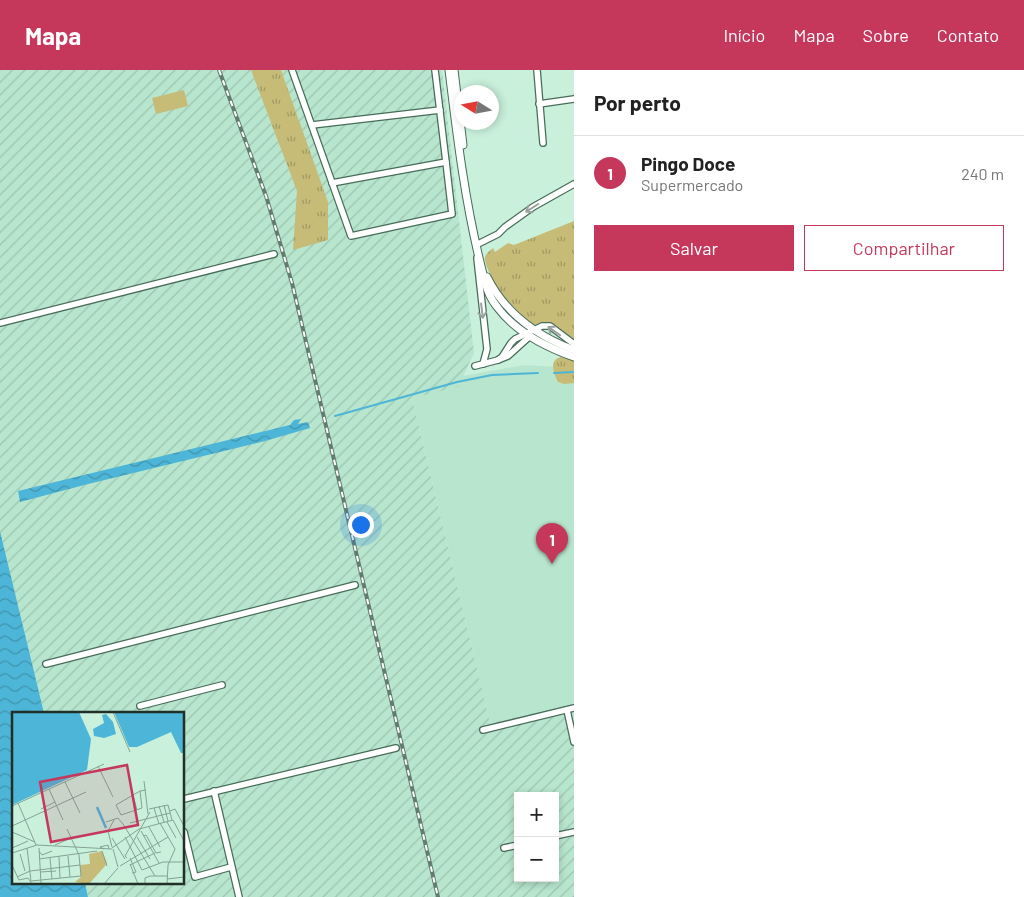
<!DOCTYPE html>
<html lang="pt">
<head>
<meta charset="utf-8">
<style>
	body { margin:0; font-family:Barlow,sans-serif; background:#f2f2f2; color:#222 }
	.controls { position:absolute; right:15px; bottom:15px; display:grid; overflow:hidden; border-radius:0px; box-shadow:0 2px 8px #0003 }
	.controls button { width:45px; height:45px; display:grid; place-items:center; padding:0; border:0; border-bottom:1px solid #e0e0e0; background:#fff; color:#222; font:25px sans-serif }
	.compass { position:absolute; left:454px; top:15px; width:45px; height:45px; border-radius:50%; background:#fff; box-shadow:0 2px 8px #0003; rotate:281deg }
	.you { position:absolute; left:360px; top:454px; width:18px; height:18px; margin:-12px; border:4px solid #fff; border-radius:50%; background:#1a73e8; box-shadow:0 0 0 8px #1a73e833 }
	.badge { display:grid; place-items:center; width:32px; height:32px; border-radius:50%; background:#c6375c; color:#fff; font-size:16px; font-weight:700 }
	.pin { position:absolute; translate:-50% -41px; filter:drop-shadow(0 1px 2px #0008) }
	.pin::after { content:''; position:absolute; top:26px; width:18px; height:15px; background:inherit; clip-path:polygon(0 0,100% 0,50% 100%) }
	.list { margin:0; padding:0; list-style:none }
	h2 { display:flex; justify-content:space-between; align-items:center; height:65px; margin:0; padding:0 20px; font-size:21px }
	h2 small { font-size:16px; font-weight:400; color:#767676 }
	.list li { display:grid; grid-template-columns:32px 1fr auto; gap:15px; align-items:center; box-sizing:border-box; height:75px; padding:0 20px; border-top:1px solid #e0e0e0 }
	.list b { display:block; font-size:19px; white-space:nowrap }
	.list p { margin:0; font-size:16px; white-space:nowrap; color:#767676 }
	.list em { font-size:16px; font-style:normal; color:#767676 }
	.actions { display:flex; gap:10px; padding:15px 20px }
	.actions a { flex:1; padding:11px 0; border:1px solid #c6375c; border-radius:0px; text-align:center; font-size:18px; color:#c6375c }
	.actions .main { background:#c6375c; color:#fff }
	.map { position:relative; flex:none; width:574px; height:827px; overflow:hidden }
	header { display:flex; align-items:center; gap:30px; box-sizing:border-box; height:70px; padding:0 25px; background:#c6375c; color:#fff }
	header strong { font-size:24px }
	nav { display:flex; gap:28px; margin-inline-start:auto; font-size:18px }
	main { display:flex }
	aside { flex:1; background:#fff }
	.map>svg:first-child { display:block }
	.built { fill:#b7e5cd }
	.industrial { fill:url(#industrial-furrows); fill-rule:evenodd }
	.grass { fill:url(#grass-tufts) }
	.pitch { fill:#c6bc77 }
	.water { fill:url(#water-waves) }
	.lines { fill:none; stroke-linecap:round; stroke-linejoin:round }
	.stream { stroke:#4db5d7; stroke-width:2 }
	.minor-casing { stroke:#486c5a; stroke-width:8 }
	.tertiary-casing { stroke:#486c5a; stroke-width:9 }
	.minor { stroke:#fff; stroke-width:5.5 }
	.tertiary { stroke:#fff; stroke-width:7 }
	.rail-casing { stroke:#637c6f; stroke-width:4 }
	.rail { stroke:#fff; stroke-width:2; stroke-dasharray:5.5; stroke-linecap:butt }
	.oneway { stroke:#9ba19e }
	.inset-river { fill:none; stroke:#4db5d7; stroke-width:2.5 }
	.inset-road { fill:none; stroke:#85a393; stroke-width:1 }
	.view { fill:#c6375c; fill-opacity:0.15; stroke:#c6375c; stroke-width:2.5 }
	.inset-edge { fill:none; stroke:#202f27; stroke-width:2.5 }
</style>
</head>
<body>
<header>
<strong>Mapa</strong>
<nav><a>Início</a><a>Mapa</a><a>Sobre</a><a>Contato</a></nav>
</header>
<main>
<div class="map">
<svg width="574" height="827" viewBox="0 0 574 827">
	<defs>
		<pattern id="industrial-furrows" width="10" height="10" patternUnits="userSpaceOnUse" patternTransform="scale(1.25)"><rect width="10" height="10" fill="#b7e5cd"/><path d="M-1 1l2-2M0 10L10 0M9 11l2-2" fill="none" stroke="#9dc5b0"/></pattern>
		<pattern id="grass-tufts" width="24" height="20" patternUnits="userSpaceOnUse" patternTransform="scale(1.25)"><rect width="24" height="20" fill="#c6bc77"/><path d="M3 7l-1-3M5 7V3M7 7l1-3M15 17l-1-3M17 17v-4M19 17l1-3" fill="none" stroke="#a09962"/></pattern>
		<pattern id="water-waves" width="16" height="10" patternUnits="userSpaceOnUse" patternTransform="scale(1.25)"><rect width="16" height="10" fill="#4db5d7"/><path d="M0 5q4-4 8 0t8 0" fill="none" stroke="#4094ae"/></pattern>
	</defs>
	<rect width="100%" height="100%" fill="#c9f0db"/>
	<path class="built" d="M524 295 574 298V634L490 653 412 327 458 317 463 306Z"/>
	<path class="industrial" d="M0 0H442L474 283 458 317 412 328 490 653 574 634V827H88L85 813H184V643H44L0 461ZM518 726H555V808H518Z"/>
	<g class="grass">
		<path d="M251 0H281L328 132V170L293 180 297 121Z"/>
		<path d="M574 151V270C558 261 555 247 534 256 515 239 500 226 489 202 487 197 484 191 485 187 486 183 490 181 493 178L495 182 508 173 514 175Z"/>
		<path d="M561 287 574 290V313L564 314 558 312C554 303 548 290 561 287Z"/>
	</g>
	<path class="pitch" d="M184 20 188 36 156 44 152 28Z"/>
	<g class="water">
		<path d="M301 349 298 354 308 352 310 358 265 371 88 414 20 432 18 421 290 355 294 350Z"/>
		<path d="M0 461 44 643H14V813H85L88 827H0Z"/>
	</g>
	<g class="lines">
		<g class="stream">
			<path d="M554 303 574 302"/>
			<path d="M335 346 457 312 492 305 538 303"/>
		</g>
		<defs>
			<g id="minor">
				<path d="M292 0 351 166 452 144 446 92 435 0"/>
				<path d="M537 0 543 73"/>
				<path d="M539 34 574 29"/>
				<path d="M312 55 440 40"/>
				<path d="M332 113 446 92"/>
				<path d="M476 176V175L498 164 505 157 533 137 574 114"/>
				<path d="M477 188 487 279 483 294"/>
				<path d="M0 253 274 184"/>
				<path d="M498 290 502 287 511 273 515 269 542 256H550L574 274"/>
				<path d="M475 296 498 290 508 286 529 267"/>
				<path d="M46 594 355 515"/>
				<path d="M140 636 222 615"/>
				<path d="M567 640 574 672"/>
				<path d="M483 660 574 638"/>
				<path d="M214 721 239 827"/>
				<path d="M184 729 396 678"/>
				<path d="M184 762 195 807 231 797"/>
				<path d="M555 766 574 762"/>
				<path d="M504 778 518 775"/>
			</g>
			<g id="tertiary">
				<path d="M449 0C457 66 465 132 481 196 485 212 487 225 498 238 516 262 546 277 574 287"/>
				<path d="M454 0 463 75"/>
				<path d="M487 207C505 243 537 266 574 280"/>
			</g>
		</defs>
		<use href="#minor" class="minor-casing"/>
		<use href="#tertiary" class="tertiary-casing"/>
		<use href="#minor" class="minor"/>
		<use href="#tertiary" class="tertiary"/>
		<defs>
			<path id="rail" d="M219 0 266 126 292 213 438 827"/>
		</defs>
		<use href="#rail" class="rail-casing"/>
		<use href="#rail" class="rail"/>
	</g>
	<defs><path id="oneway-shaft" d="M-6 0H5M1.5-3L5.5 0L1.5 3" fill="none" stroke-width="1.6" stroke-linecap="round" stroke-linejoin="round" transform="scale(1.25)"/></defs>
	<g class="oneway">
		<use href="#oneway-shaft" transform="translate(532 138) rotate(148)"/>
		<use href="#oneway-shaft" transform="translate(482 241) rotate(83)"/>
		<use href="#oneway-shaft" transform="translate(554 261) rotate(-145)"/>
	</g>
	<g transform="translate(12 642)">
		<rect width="172" height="172" fill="#c9f0db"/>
		<path d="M90 139 95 151 93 154 77 172 63 170 69 165 68 153 78 152 77 142Z" fill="#c6bc77"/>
		<path d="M0 0H67L79 27 75 58 0 93ZM102 0H172V41H169L159 20 125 35H117ZM94 2 101 10 104 22 92 26 82 24 81 17 92 11 90 3Z" fill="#4db5d7"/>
		<path class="inset-river" d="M85 95 94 116"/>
		<path class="inset-road" d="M101 0 118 40M86 54 101 85M132 69 136 102M53 70 68 101M37 77 51 108M128 79 130 96 109 103 104 93 128 79 134 78M121 83 125 98M6 91 24 133M152 93 156 109M0 94 92 52M147 94 152 110M142 96 147 112M29 97 43 90M137 97 156 93 160 108M158 99 163 97 173 116M161 108 172 129M94 110 106 106 111 112 143 164M155 110 164 126M118 111 158 101M148 111 163 137M0 114 74 80M137 115 148 135M129 119 147 151M0 120 23 130M132 124 134 123 144 141 149 140M113 125 130 158 151 150H173M125 125 138 147M100 126 113 147M43 133 59 126M100 135 96 119 102 108M0 136 16 129M15 136 19 169 69 164 67 143 55 117M27 136 29 171M100 136 127 117 161 108M92 137 88 135 96 133 97 137M101 137 106 155M27 139 30 143 40 139M90 139 95 154M0 141 25 133 100 137M8 142 13 159M56 144 58 165M47 145 48 166M38 146 40 167M115 146 113 144 138 100M118 146 124 160 120 161M27 147 85 139M118 152 126 172M0 153 7 168 16 166 20 172M118 153 143 141M108 154 156 125M28 160 44 159M5 165 18 159 68 153M155 167 172 165M39 172H58M92 172 106 156M133 172V166L138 164H155M155 172 156 153 163 137M172 172V150"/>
		<path class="view" d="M115 53 126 113 39 130 28 70Z"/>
		<rect width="172" height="172" class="inset-edge"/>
	</g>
</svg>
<div class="controls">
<button>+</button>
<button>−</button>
</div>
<svg class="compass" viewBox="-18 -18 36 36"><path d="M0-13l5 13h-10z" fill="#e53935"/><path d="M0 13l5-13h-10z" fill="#767676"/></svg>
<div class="you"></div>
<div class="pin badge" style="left:552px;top:494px">1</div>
</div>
<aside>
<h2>Por perto<small></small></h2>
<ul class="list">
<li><span class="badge">1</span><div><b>Pingo Doce</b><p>Supermercado</p></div><em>240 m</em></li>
</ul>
<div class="actions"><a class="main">Salvar</a><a>Compartilhar</a></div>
</aside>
</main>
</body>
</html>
